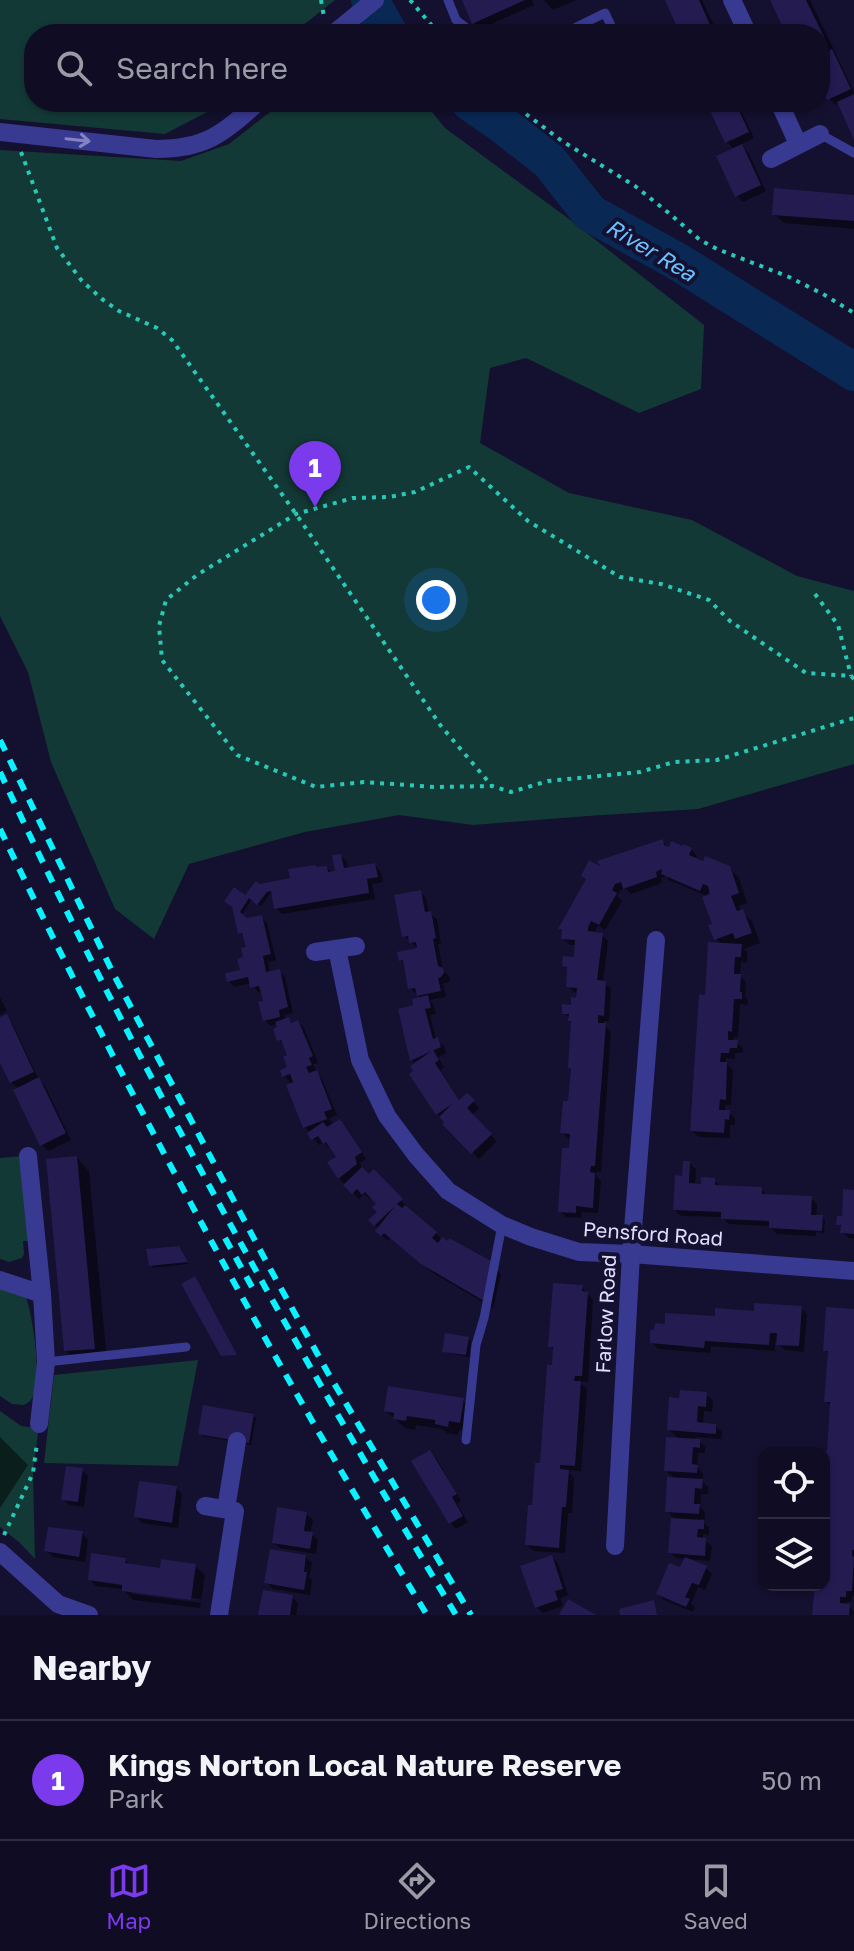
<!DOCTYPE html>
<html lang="en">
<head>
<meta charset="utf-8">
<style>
	body { margin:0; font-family:"Golos Text",sans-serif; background:#1d1a30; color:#f1f3f6 }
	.controls { position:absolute; right:24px; bottom:24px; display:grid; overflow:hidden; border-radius:16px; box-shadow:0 2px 6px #0004 }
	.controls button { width:72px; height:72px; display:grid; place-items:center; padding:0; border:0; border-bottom:2px solid #2f2c41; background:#0f0c23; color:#f1f3f6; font:40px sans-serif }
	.you { position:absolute; left:436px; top:600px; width:28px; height:28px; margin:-20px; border:6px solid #fff; border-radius:50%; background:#1a73e8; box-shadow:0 0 0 12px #1a73e833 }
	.badge { display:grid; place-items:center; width:52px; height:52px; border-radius:50%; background:#7c3aed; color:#fff; font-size:26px; font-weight:700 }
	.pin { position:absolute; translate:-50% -66px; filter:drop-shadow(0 2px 4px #0008) }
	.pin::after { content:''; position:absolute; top:42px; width:28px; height:24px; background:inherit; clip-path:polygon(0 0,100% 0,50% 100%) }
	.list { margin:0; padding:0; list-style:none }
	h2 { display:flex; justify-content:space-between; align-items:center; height:104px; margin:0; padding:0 32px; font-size:34px }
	h2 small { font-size:26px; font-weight:400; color:#9b9ba6 }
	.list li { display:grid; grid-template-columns:52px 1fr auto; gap:24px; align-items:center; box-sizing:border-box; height:120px; padding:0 32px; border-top:2px solid #2f2c41 }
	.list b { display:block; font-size:30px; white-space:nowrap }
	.list p { margin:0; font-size:26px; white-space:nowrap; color:#9b9ba6 }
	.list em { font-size:26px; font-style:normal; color:#9b9ba6 }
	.icon { flex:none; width:44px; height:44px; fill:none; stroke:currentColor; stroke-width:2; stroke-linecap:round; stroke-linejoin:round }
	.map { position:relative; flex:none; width:854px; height:1615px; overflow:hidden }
	.search { position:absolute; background:#0f0c23; box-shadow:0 2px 6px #0004; left:24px; right:24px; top:24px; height:88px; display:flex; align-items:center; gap:20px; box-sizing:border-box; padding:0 28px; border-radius:32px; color:#9b9ba6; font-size:30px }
	.sheet { height:224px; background:#0f0c23 }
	nav { display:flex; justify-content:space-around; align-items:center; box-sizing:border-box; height:112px; border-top:2px solid #2f2c41; background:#0f0c23; font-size:22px; color:#9b9ba6 }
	nav a { display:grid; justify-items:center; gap:4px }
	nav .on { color:#7c3aed }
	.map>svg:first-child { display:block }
	.green { fill:#133936 }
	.shadow { fill:#0007; fill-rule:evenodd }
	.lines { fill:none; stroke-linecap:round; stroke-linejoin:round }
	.river { stroke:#092854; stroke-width:38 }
	.building { fill:#241b51 }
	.path { stroke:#28c9b8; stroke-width:4; stroke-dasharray:4 6; stroke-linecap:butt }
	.service { stroke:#383991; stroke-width:9 }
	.minor { stroke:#383991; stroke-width:18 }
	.rail { stroke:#0af1ff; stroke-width:6; stroke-dasharray:12 10; stroke-linecap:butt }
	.oneway { stroke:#8483c2 }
	.labels { text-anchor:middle; stroke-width:8; stroke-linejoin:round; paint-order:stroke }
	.street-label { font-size:20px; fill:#e0deff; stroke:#14102f }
	.water-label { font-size:22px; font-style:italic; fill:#6cc1ff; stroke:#14102f }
</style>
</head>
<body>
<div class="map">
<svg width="854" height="1615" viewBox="0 0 854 1615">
	<rect width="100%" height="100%" fill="#14102f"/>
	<g class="green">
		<path d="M0 0H335L292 34H34V102H218L207 112 165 134 0 119Z"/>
		<path d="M283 102H424L445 128 569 219 704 325 701 389 639 413 526 358 490 368 480 443 569 493 692 520 797 576 854 591V764L698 809 588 816 473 825 399 815 305 832 189 864 154 939 115 909 51 762 28 672 0 616V150L181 161 229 144Z"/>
		<path d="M22 1156 30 1241H23L24 1254 22 1258 9 1262 0 1259V1158Z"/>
		<path d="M0 1288 26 1297C33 1317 42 1378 33 1396 31 1401 29 1402 24 1405L12 1404 0 1396Z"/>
		<path d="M198 1360 178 1466 44 1463 54 1375Z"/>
		<path d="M0 1411 21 1426 35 1428 38 1433 33 1473 35 1559 20 1543 0 1527Z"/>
	</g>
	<g class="shadow">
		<path d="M464 0H532L534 5 480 29 474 22Z"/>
		<path d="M544 0H576L553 10Z"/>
		<path d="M667 0H702L718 34H683Z"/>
		<path d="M772 0H810L854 92V135L839 103 835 105 829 98 820 78V34H788Z"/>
		<path d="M709 102H737L754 138 740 145 748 152 766 191 743 202 737 196 735 150 727 142Z"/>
		<path d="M854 197V229L784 223 774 214Z"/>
		<path d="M663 842 670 849H691L697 856 695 860 729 868 739 878 747 903 739 906 741 912 752 921 760 943 744 949 747 952V963L741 962 740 976 746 982 745 997 748 1000 747 1005 740 1004 738 1037H734L733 1042H737L743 1049 742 1053H735V1059L726 1058V1063L733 1070 731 1105H725V1112H729L735 1119V1125H730V1138L699 1137 692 1131 707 997 721 944 716 939 713 895 710 887 707 896 669 880 666 876 661 878 662 883 631 894 625 888 621 890 617 896 622 901 605 930 598 925 594 934 602 935 608 941 603 982 611 989 609 1021H604V1025L611 1032 601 1172H596V1176L601 1181 598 1213 582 1212 581 1218 566 1217 560 1211 572 1139H569L562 1132 570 1104 573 1070 570 1067 573 1022 564 1013 572 1007 578 1000 579 993 574 992 568 986 569 970 564 965 576 959 577 945H570L563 939 564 932 561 928 609 873Z"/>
		<path d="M341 856 347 862 348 870 375 865 381 872 383 882 372 884 375 899 282 914 276 908 273 893 270 894 261 906 252 899 241 916 246 920 261 917 267 923 276 960 268 962 270 973 279 971 285 977 293 1013 284 1015 285 1020 288 1019 293 1024 298 1022 304 1028 318 1063 313 1064 318 1074 322 1079 337 1115 329 1118 333 1126 346 1128 366 1159 360 1163 362 1169 369 1177 374 1172 407 1207 406 1208 443 1240 491 1264 501 1274 493 1308 433 1273 391 1238 388 1241 377 1231 379 1229 371 1220 379 1212V1204L372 1197 370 1199 364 1194 359 1199 353 1193 339 1178 338 1157 324 1142 319 1145 305 1127 293 1085 284 1076 290 1068V1056L286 1047 279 1040 278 1024 271 1026 265 1020V1003L263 992 259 993 251 983 235 987 228 981 242 971 248 949 246 938 240 933 234 907 260 886 292 880 317 869 327 868 332 873 337 872Z"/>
		<path d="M420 892 426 898 429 913 437 919 441 944H438L443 971 449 976 450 980 448 983H443L446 997 430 1000 433 1004 436 1014 430 1015 436 1040 444 1046 446 1053 438 1057 444 1067 440 1070 460 1101 467 1095 479 1108 471 1116 497 1141 479 1159 445 1124 447 1122 437 1114 416 1072V1064L412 1060 416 1007 422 999 410 988 406 965 401 960 419 949 404 936Z"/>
		<path d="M0 997 7 1011 0 1015Z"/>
		<path d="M6 1017 12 1023 38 1078 45 1086 71 1140 48 1151 42 1145 19 1089 11 1082 0 1058V1020Z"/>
		<path d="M77 1158 89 1171 107 1361 79 1363 66 1351Z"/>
		<path d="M689 1163 696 1169 695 1185 702 1186 714 1180 721 1187 761 1189 768 1196 811 1198 817 1204 816 1217H822L825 1220 824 1233 816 1232V1236L777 1234 770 1226 729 1224 722 1217 681 1216 675 1210Z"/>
		<path d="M854 1184V1239L849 1238 842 1232 843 1228 838 1224 843 1218 854 1192Z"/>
		<path d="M181 1251 188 1264 153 1268 151 1265Z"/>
		<path d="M582 1287 593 1300 588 1382 578 1381 587 1389 581 1471 567 1470 574 1478 572 1513H568L565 1553 534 1551 527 1545 542 1465 554 1367 555 1351 550 1346Z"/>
		<path d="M801 1308 807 1314 804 1352 785 1350 775 1341V1351L711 1346 710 1353 658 1349 652 1342 717 1319Z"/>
		<path d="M854 1311V1596H852L851 1602H845L854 1611V1615H814L817 1585H824V1550L828 1504 824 1500V1487H830L831 1473 824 1466V1453L829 1454 832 1407 826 1401 830 1355 825 1350Z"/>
		<path d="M468 1339 471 1341 469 1357 447 1353 444 1351Z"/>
		<path d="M706 1394 713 1401 712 1412 704 1411 703 1425 715 1426 722 1432 721 1439 695 1437 705 1447V1453H698L697 1467 703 1473V1479L699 1478 708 1487V1494H701L700 1507 705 1512V1519H700L709 1528V1535L703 1534V1539L712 1546 710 1561 687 1559 706 1568 712 1574 705 1590 698 1587 691 1604 695 1607 693 1612 664 1600 658 1594 681 1570 686 1559 676 1558 670 1552 676 1520 667 1511 675 1479 666 1471 679 1440 669 1429 681 1400Z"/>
		<path d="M463 1400 472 1409 469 1432 459 1430 458 1435 447 1433 442 1429 416 1425 415 1430 405 1428 386 1411Z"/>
		<path d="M253 1416 256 1418 251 1445 203 1436 200 1433Z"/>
		<path d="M0 1437 28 1465 0 1508Z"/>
		<path d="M429 1452 436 1458 461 1501 457 1504 468 1522 456 1529 450 1523Z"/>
		<path d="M82 1470 88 1476 84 1507 69 1505 63 1499Z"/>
		<path d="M176 1488 182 1494 178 1528 142 1523 136 1516Z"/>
		<path d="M306 1514 313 1520 310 1533 318 1540 316 1554 280 1548 274 1542Z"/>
		<path d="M82 1533 88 1540 85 1562 53 1557 47 1551Z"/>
		<path d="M305 1557 312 1563 309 1578 312 1580 310 1595 273 1589 266 1582Z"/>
		<path d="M551 1557 558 1563 568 1595 560 1598 563 1606 543 1613 537 1607Z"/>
		<path d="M125 1560 131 1566 162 1570 195 1566 205 1575 200 1608 133 1600 123 1589 96 1586 90 1580ZM132 1590 201 1599V1603L132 1594Z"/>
		<path d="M292 1597 298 1603 296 1615H260Z"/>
	</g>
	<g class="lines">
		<g class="river">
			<path d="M370 0 389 34"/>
			<path d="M470 102 499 122 549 161 590 213 680 263 854 372"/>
		</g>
	</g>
	<g class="building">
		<path d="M462 0H525L472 24Z"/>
		<path d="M665 0H699L714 34H680Z"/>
		<path d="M770 0H806L827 43 820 46V34H786Z"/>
		<path d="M832 49 851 89 827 100 820 83V54Z"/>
		<path d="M854 94V140L837 102Z"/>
		<path d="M706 102H735L749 132 725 143Z"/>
		<path d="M742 144 761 185 735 197 716 156Z"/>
		<path d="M774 188 854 195V221L772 215Z"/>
		<path d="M663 839 664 845 669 847 671 841 683 846V844L692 848 689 855 703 861 705 856 730 866 739 893 731 896 737 911 743 909 752 933 735 939 733 933 714 940 708 925 712 924 702 897 710 894 708 886 703 884 700 891 661 874 662 869 656 872 657 877 623 889 621 882 615 884 612 890 617 893 599 925 591 921 588 927V931L603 933 597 980 606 981 604 1016 598 1015V1023H606L595 1166H591L590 1172 595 1173 593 1208 576 1206V1213L558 1212 562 1148H569L570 1134 560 1133 563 1101H568L571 1068H568L571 1021H568L569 1014H562V1004L571 1005V997L576 998 577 988 566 987 567 967 562 966 563 956 574 957 575 940 561 939 562 929H558L586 879 581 876 589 860 601 867 597 861Z"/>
		<path d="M341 854 344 868 375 863 378 877 367 879 369 893 274 909 271 891 267 892 257 905 249 898 240 912 247 918 262 915 271 954 263 956 266 972 280 969 288 1007 279 1010 280 1017 263 1021 258 1002 263 1001 259 986 250 988 248 977 227 982 225 973 240 970 237 959 243 957 241 948 246 947 242 933 238 934 232 907 224 901 234 887 245 895 256 881 260 884 290 878 288 869 316 865V867L327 866 328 872 335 871 332 855Z"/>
		<path d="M421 890 425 912 431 911 436 938 433 939 438 966 443 968 444 973 441 977 438 978 441 991 417 996 415 988 408 989 403 960 399 961 397 952 417 948 416 942 409 943 408 936 402 937 394 895Z"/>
		<path d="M708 942 742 944 741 957H735L734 974H741L740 992H742V999H734L732 1032 728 1031V1040H738L737 1048H730L729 1053H721L720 1062H727L726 1100 720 1099 719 1110H730L729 1120 725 1119 724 1133 690 1131 699 994 705 995Z"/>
		<path d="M428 995 431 1008 425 1009 433 1039 438 1037 441 1047 410 1061 398 1009 413 1005 412 999Z"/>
		<path d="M7 1014 34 1072 10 1083 0 1063V1017Z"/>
		<path d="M289 1017 291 1023 298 1020 313 1056 309 1058 312 1065 306 1067 309 1073 317 1070 332 1109 324 1112 327 1119 303 1128 286 1085 293 1082 290 1074 282 1077 280 1070 287 1067 283 1057 287 1055 281 1040 277 1041 273 1029 277 1027 275 1022Z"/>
		<path d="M433 1050 439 1060 435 1063 459 1100 467 1093 475 1100 467 1108 492 1134 471 1154 442 1124 444 1122 439 1117 452 1104 436 1115 409 1074 413 1071 410 1066Z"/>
		<path d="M39 1077 66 1133 40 1146 13 1090Z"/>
		<path d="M340 1119 362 1152 355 1157 357 1164 338 1179 327 1162 336 1157 326 1142 323 1144 318 1136 311 1140 307 1133 323 1122 327 1127Z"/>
		<path d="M77 1156 95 1349 64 1351 46 1159Z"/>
		<path d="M683 1161H690L689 1183 701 1184V1177L715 1178V1185L762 1187V1194L812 1196 811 1215H823L822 1231 769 1228V1221L721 1219V1212L673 1210 675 1175 682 1176Z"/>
		<path d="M362 1167 369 1174 374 1169 403 1199 397 1204 402 1208 405 1205 437 1232 432 1238 438 1243 442 1237 448 1241 449 1238 493 1262 484 1301 421 1264 384 1233 381 1236 375 1231 395 1206 374 1226 368 1220 377 1212 372 1207 376 1204 365 1192 362 1195 357 1189 352 1194 343 1185Z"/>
		<path d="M843 1189 854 1190V1234L840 1233 841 1225H836L837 1216H842Z"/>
		<path d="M179 1246 188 1262 149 1266 146 1249Z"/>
		<path d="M195 1276 237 1355 221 1356 181 1284Z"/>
		<path d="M553 1283 583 1285 582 1291 588 1292 582 1376H575L574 1381H581L575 1466 560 1465V1469L569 1470 566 1507H562L559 1548 525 1545 528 1505H532L535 1463H540L547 1365H552L553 1347H548Z"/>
		<path d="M754 1303 802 1306 799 1346 776 1345 777 1333H770L769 1345 705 1341 704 1348 650 1343V1330H654L655 1323 665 1324V1313L715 1316V1308L754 1311Z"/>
		<path d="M826 1307 854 1309V1550H852V1556L854 1557 852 1591H846V1597H840V1603L850 1604 849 1615H812L815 1585H824L826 1500 824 1499V1485H828L829 1467 824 1466V1451H827L830 1402H824L828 1351H823Z"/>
		<path d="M445 1333 469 1337 466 1355 442 1352Z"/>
		<path d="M388 1386 464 1398 460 1423 449 1421 448 1427 435 1424V1420L407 1416 406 1421 393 1419 394 1413 384 1411Z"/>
		<path d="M680 1390 707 1392 706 1407 698 1406 697 1422 716 1424V1434L667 1430 669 1397 679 1398Z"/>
		<path d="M203 1405 254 1414 249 1443 198 1434Z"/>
		<path d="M666 1437 700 1439V1448L693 1447 692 1464 698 1465 697 1473 664 1471Z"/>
		<path d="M430 1450 457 1494 452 1497 463 1516 449 1524 411 1461Z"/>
		<path d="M66 1466 83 1468 78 1502 61 1500Z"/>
		<path d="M667 1477 703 1479 702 1489 695 1488 694 1504H700L699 1514 665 1512Z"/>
		<path d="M139 1481 177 1486 172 1523 134 1517Z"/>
		<path d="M277 1507 307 1512 304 1531 313 1532 310 1549 272 1543Z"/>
		<path d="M671 1518 704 1520V1529H698L697 1537 706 1538 705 1556 668 1553Z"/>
		<path d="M48 1527 83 1531 79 1557 44 1551Z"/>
		<path d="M270 1549 306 1555 304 1572H307L304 1590 264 1583Z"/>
		<path d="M91 1553 126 1558 125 1563 160 1568 161 1559 196 1564 191 1600 122 1591V1585L88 1580Z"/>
		<path d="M552 1555 563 1589 555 1591 558 1600 535 1608 520 1566Z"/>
		<path d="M685 1557 707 1566 699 1585 692 1583 685 1597 690 1599 686 1607 656 1594 669 1563 680 1567Z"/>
		<path d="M263 1590 293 1595 290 1615H258Z"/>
		<path d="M568 1599 596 1615H559Z"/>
		<path d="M654 1600 657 1615H620L619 1609Z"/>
	</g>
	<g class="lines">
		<g class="path">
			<path d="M321 0 324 17"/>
			<path d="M410 0 439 34"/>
			<path d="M510 102 562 141 635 186 670 214 700 240 717 249 789 277 823 294 854 313"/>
			<path d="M21 152 57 248 82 281 102 299 119 311 157 328 172 340 296 514 441 726 492 786"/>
			<path d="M815 594 838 625 851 676"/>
			<path d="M854 679 851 676 806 673 730 621 709 600 661 584 620 577 528 521 469 467 415 492 389 497 353 498 296 514 197 575 166 600 159 626 162 660 237 755 316 787 364 782 435 787 492 786 511 792 548 781 640 772 674 762 717 760 854 718"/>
			<path d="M4 1535 33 1473 37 1443"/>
		</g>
		<g class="service">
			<path d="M448 0 456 20 475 34"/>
			<path d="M562 34 605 13 615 34"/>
			<path d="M820 134 854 153"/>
			<path d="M46 1362 186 1347"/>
			<path d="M466 1440 476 1345 484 1318 502 1225"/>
		</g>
		<g class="minor">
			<path d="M732 0 748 34"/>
			<path d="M333 34 375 0"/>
			<path d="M779 102 798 144"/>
			<path d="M0 132 156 149C205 149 223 134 258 102"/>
			<path d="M771 159 820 134"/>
			<path d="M337 949 360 1060 387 1116 416 1155 448 1191 502 1225 531 1237 579 1252 631 1254 854 1271"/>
			<path d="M315 952 356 946"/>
			<path d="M28 1156 42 1294 46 1362 39 1424"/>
			<path d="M0 1280 42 1294"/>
			<path d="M205 1506 235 1511 219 1615"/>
			<path d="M226 1509 237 1441"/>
			<path d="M615 1546 631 1254 656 940"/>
			<path d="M0 1552 58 1604 89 1615"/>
		</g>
		<g class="rail">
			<path d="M0 740 115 977 268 1265 328 1373 471 1615"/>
			<path d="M0 772C135 1062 291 1341 456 1615"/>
			<path d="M0 829C129 1098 272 1360 427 1615"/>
			<path d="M225 1238 252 1287"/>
		</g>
	</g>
	<defs><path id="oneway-shaft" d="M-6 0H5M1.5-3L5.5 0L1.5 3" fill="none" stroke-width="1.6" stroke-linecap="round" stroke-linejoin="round" transform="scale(2)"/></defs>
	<use class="oneway" href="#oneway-shaft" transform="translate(78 140) rotate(6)"/>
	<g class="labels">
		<g class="street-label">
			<text transform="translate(653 1234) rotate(4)" y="7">Pensford Road</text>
			<text transform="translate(606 1314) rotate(-87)" y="7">Farlow Road</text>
		</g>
		<g class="water-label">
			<text transform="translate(651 250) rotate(31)" y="8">River Rea</text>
		</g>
	</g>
</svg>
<div class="controls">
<button><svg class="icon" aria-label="locate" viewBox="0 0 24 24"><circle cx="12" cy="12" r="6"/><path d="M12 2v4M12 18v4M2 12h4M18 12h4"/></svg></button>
<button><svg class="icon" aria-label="layers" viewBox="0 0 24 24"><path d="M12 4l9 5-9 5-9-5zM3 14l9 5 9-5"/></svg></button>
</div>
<div class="you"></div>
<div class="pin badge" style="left:315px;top:507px">1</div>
<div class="search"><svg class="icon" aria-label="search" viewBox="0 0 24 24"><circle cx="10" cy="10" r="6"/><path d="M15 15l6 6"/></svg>Search here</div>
</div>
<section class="sheet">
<h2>Nearby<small></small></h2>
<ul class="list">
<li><span class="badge">1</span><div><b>Kings Norton Local Nature Reserve</b><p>Park</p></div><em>50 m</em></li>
</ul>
</section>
<nav>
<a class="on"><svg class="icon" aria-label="map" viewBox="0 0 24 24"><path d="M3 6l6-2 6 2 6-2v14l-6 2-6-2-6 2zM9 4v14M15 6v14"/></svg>Map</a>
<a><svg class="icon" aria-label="directions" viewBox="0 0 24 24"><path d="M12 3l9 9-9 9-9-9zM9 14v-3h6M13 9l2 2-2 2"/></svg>Directions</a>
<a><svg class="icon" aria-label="saved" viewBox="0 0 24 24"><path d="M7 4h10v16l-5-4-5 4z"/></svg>Saved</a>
</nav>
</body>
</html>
